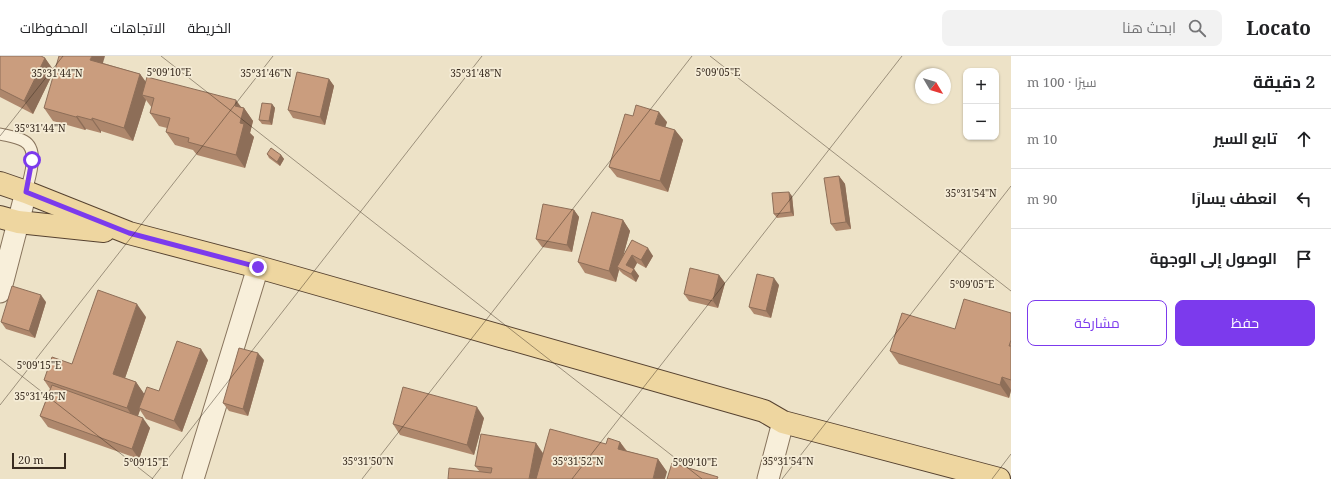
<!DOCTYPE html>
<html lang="ar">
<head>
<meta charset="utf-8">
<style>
	body { margin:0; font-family:"Noto Serif",Cairo,serif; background:#f2f2f2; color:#202124; direction:rtl }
	.controls { position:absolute; right:12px; top:12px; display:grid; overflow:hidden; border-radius:8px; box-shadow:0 1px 3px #0004 }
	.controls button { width:36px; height:36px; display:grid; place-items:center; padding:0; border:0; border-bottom:1px solid #e0e0e0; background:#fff; color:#202124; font:20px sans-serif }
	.compass { position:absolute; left:915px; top:12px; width:36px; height:36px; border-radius:50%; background:#fff; box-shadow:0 1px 3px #0004; rotate:128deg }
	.scale { position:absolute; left:12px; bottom:10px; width:54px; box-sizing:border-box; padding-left:4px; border:2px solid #392c20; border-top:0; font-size:11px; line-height:14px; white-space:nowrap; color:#392c20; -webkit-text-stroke:3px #f5ecd6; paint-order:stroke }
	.stop { position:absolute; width:12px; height:12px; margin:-9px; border:3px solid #7c3aed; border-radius:50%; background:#fff }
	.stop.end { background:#7c3aed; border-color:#fff; box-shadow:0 1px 4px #0008 }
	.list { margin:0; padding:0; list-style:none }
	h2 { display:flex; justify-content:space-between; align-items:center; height:52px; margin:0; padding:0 16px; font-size:17px }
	h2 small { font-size:13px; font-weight:400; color:#757577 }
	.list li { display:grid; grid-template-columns:26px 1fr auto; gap:12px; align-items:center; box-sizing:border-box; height:60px; padding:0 16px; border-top:1px solid #e0e0e0 }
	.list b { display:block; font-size:15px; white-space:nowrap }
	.list em { font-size:13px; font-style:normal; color:#757577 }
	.actions { display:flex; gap:8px; padding:12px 16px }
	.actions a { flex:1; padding:9px 0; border:1px solid #7c3aed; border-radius:8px; text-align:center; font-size:14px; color:#7c3aed }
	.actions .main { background:#7c3aed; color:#fff }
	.icon { flex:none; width:22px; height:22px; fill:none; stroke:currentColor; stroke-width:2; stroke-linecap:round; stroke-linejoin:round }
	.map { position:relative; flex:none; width:1011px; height:423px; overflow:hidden; direction:ltr }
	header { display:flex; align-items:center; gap:24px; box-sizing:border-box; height:56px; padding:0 20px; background:#fff; border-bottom:1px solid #e0e0e0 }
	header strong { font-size:19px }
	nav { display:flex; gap:22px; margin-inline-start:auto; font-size:14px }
	.search { width:280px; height:36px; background:#f2f2f2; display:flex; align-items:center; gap:10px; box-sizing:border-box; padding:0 14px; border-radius:8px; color:#757577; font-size:15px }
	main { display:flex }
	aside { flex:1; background:#fff }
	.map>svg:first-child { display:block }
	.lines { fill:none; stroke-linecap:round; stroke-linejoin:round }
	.lane-casing { stroke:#88745d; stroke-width:13 }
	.street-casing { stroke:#88745d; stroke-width:23 }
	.primary-casing { stroke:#564230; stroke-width:24 }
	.lane { stroke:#f8efda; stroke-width:11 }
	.street { stroke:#f8efda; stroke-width:21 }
	.primary { stroke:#eed6a0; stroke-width:22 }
	.wall { fill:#ae876c }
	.shaded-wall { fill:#8d6e58 }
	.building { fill:#ca9d7e; stroke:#8d6e58 }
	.route { stroke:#7c3aed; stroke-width:5 }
	.ticks { fill:none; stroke:#392c20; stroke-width:1; stroke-opacity:0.45 }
	.ticks-label { font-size:10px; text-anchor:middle; fill:#392c20; stroke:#f5ecd6; stroke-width:3.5; stroke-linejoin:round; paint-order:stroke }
</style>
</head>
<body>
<header>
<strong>Locato</strong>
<div class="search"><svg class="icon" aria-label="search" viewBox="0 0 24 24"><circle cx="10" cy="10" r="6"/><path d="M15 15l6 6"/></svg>ابحث هنا</div>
<nav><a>الخريطة</a><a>الاتجاهات</a><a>المحفوظات</a></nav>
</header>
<main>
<aside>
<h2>2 دقيقة<small>سيرًا · 100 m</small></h2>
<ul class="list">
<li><svg class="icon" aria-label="ahead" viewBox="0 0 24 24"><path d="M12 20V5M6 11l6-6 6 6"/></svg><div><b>تابع السير</b></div><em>10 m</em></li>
<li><svg class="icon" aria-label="left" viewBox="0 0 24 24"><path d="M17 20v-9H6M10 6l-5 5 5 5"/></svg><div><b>انعطف يسارًا</b></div><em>90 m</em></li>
<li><svg class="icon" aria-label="arrive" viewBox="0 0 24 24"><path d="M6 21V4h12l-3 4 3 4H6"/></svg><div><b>الوصول إلى الوجهة</b></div></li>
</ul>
<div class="actions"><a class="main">حفظ</a><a>مشاركة</a></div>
</aside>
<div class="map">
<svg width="1011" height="423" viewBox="0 0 1011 423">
	<rect width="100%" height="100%" fill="#ede2c7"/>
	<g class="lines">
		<defs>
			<path id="lane" d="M0 78C8 80 17 81 24 85 40 94 29 122 26 136"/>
			<g id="street">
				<path d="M0 236 26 136"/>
				<path d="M193 423 258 211"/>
				<path d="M768 423 783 366"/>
			</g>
			<g id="primary">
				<path d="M0 127 26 136 129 177 258 211 764 355 783 366 999 423"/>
				<path d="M0 161 18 166 104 175"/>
			</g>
		</defs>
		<use href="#lane" class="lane-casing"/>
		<use href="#street" class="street-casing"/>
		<use href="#primary" class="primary-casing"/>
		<use href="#lane" class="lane"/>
		<use href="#street" class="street"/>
		<use href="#primary" class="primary"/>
	</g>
	<g class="wall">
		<path d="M0 0 45 2 54 15 33 58 0 41Z"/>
		<path d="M103 7 140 18 146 26 244 52 253 65 250 77 254 81 245 112 197 99 193 94 175 89 166 76 167 72 159 70 150 57 152 52 146 44 133 85 101 75V77L86 73 85 74 53 65 44 52Z"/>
		<path d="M329 23 334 30 325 69 293 62 288 54Z"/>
		<path d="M272 48 275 52 272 69 262 68 259 64Z"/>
		<path d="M633 60 667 66 665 71 675 74 683 84 668 136 617 121 609 111Z"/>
		<path d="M267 98 281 99 284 103 280 110 269 102Z"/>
		<path d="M839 120 845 128 851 173 836 175 831 168Z"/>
		<path d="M792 140 794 160 777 162 774 158Z"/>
		<path d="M574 154 579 161 572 196 542 191 536 183Z"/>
		<path d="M623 164 630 175 623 200 632 184 653 200 646 212 637 207 634 213 639 220 636 226 623 218 619 214 616 226 585 217 578 206Z"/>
		<path d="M719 219 725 227 718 252 689 245 684 238Z"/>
		<path d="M779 229 771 262 754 258 749 251Z"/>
		<path d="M46 246 35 282 6 273 1 266Z"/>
		<path d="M1011 257V335L1009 342 899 308 890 295 955 273Z"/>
		<path d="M146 261 125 322 136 326 144 338 159 335 208 304 182 376 146 363 140 354 138 360 150 372 139 403 48 371 40 360 50 333 44 324 72 308Z"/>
		<path d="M264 304 248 360 229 355 223 347Z"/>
		<path d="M484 362 474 399 400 379 393 368Z"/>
		<path d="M620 386 627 395 658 403 667 416 448 423 480 416 475 410 536 387 543 397Z"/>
	</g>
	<g class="shaded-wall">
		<path d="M92 0H105L100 17 90 4Z"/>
		<path d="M45 2 54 15 33 58 24 45Z"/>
		<path d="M140 18 150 32 142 39 146 44 133 85 124 72Z"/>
		<path d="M329 23 334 30 325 69 320 61Z"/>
		<path d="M236 44 244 55V52L253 65 250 77 254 81 245 112 236 99 240 67 235 50Z"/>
		<path d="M272 48 275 52 272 69 269 65Z"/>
		<path d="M659 56 667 66 663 79 655 68Z"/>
		<path d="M77 60 86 73 85 74 76 61Z"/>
		<path d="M92 62 101 75V77L92 64Z"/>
		<path d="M675 74 683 84 668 136 660 125Z"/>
		<path d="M281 99 284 103 280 110 277 106Z"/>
		<path d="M839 120 845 128 851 173 846 166Z"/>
		<path d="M789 136 792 140 794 160 791 156Z"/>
		<path d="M574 154 579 161 572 196 567 189Z"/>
		<path d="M623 164 630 175 620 212 617 211 619 214 616 226 609 215Z"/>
		<path d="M648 192 653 200 646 212 641 204Z"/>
		<path d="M632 199 637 207 632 216 626 209Z"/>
		<path d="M634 213 639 220 636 226 631 218Z"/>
		<path d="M719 219 725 227 718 252 713 245Z"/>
		<path d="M774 222 779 229 771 262 766 255Z"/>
		<path d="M41 239 46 246 35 282 29 275Z"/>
		<path d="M137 248 146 261 122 331 113 318Z"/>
		<path d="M201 293 208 304 182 376 174 365Z"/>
		<path d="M258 297 264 304 248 360 243 353Z"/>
		<path d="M1002 321 1011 334 1009 342 1000 329Z"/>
		<path d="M136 326 145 339 139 352 140 354 136 365 127 352Z"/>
		<path d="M477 351 484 362 474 399 467 389Z"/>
		<path d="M143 362 150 372 139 403 132 393Z"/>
		<path d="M620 386 629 399 618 393Z"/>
		<path d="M536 387 543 398 539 423H529Z"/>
		<path d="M658 403 667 416 665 423H653Z"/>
	</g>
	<g class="building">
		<path d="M0 0H41L45 2 24 45 0 33Z"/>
		<path d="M59 0H92L90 4 140 18 124 72 92 62V64L77 60 76 61 44 52Z"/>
		<path d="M297 16 329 23 320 61 288 54Z"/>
		<path d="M147 21 236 44 235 50 244 52 240 67 244 68 236 99 188 86 189 82 166 76 170 62 150 57 154 42 142 39Z"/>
		<path d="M262 47 272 48 269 65 259 64Z"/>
		<path d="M636 49 659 56 655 68 675 74 660 125 609 111 625 58 633 60Z"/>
		<path d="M271 92 281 99 277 106 267 98Z"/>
		<path d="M839 120 846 166 831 168 824 122Z"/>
		<path d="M789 136 791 156 774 158 772 137Z"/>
		<path d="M543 148 574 154 567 189 536 183Z"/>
		<path d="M592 156 623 164 609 215 578 206Z"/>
		<path d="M632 184 648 192 641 204 632 199 626 209 634 213 631 218 617 211Z"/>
		<path d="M690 212 719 219 713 245 684 238Z"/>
		<path d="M757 218 774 222 766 255 749 251Z"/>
		<path d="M12 230 41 239 29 275 1 266Z"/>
		<path d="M98 234 137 248 113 318 136 326 127 352 44 324 52 301 72 308Z"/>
		<path d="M964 243 1011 257V284L1009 290H1011V324L1002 321 1000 329 890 295 902 257 955 273Z"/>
		<path d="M177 285 201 293 174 365 139 352 147 331 159 335Z"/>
		<path d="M239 292 258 297 243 353 223 347Z"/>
		<path d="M52 329 143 362 132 393 40 360Z"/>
		<path d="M403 331 477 351 467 389 393 368Z"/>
		<path d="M550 373 606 388 608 382 620 386 618 393 658 403 653 423H536Z"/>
		<path d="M481 378 536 387 529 423H448L449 412 491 417 492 412 475 410Z"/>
		<path d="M672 407 718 421 717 423H667Z"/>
	</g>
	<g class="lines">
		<path class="route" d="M32 104 26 136 129 177 258 211"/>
	</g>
	<path class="ticks" d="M161 0 702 423M710 0 1011 235M0 80 63 0M0 303 153 423M0 349 273 0M152 423 482 0M362 423 692 0M572 423 902 0M782 423 1011 130M992 423 1011 398"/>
	<g class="ticks-label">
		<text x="169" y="20">5°09'10"E</text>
		<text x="718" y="20">5°09'05"E</text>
		<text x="57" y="21">35°31'44"N</text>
		<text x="266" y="21">35°31'46"N</text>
		<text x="476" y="21">35°31'48"N</text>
		<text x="40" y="76">35°31'44"N</text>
		<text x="971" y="141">35°31'54"N</text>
		<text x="972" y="232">5°09'05"E</text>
		<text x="39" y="313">5°09'15"E</text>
		<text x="40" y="344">35°31'46"N</text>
		<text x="368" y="409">35°31'50"N</text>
		<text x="578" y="409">35°31'52"N</text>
		<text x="788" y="409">35°31'54"N</text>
		<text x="146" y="410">5°09'15"E</text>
		<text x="695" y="410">5°09'10"E</text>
	</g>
</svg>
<div class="controls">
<button>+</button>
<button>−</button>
</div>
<svg class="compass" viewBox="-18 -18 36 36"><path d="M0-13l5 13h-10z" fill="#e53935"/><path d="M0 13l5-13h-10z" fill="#757577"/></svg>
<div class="scale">20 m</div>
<div class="stop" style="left:32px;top:104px"></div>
<div class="stop end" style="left:258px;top:211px"></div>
</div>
</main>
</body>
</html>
